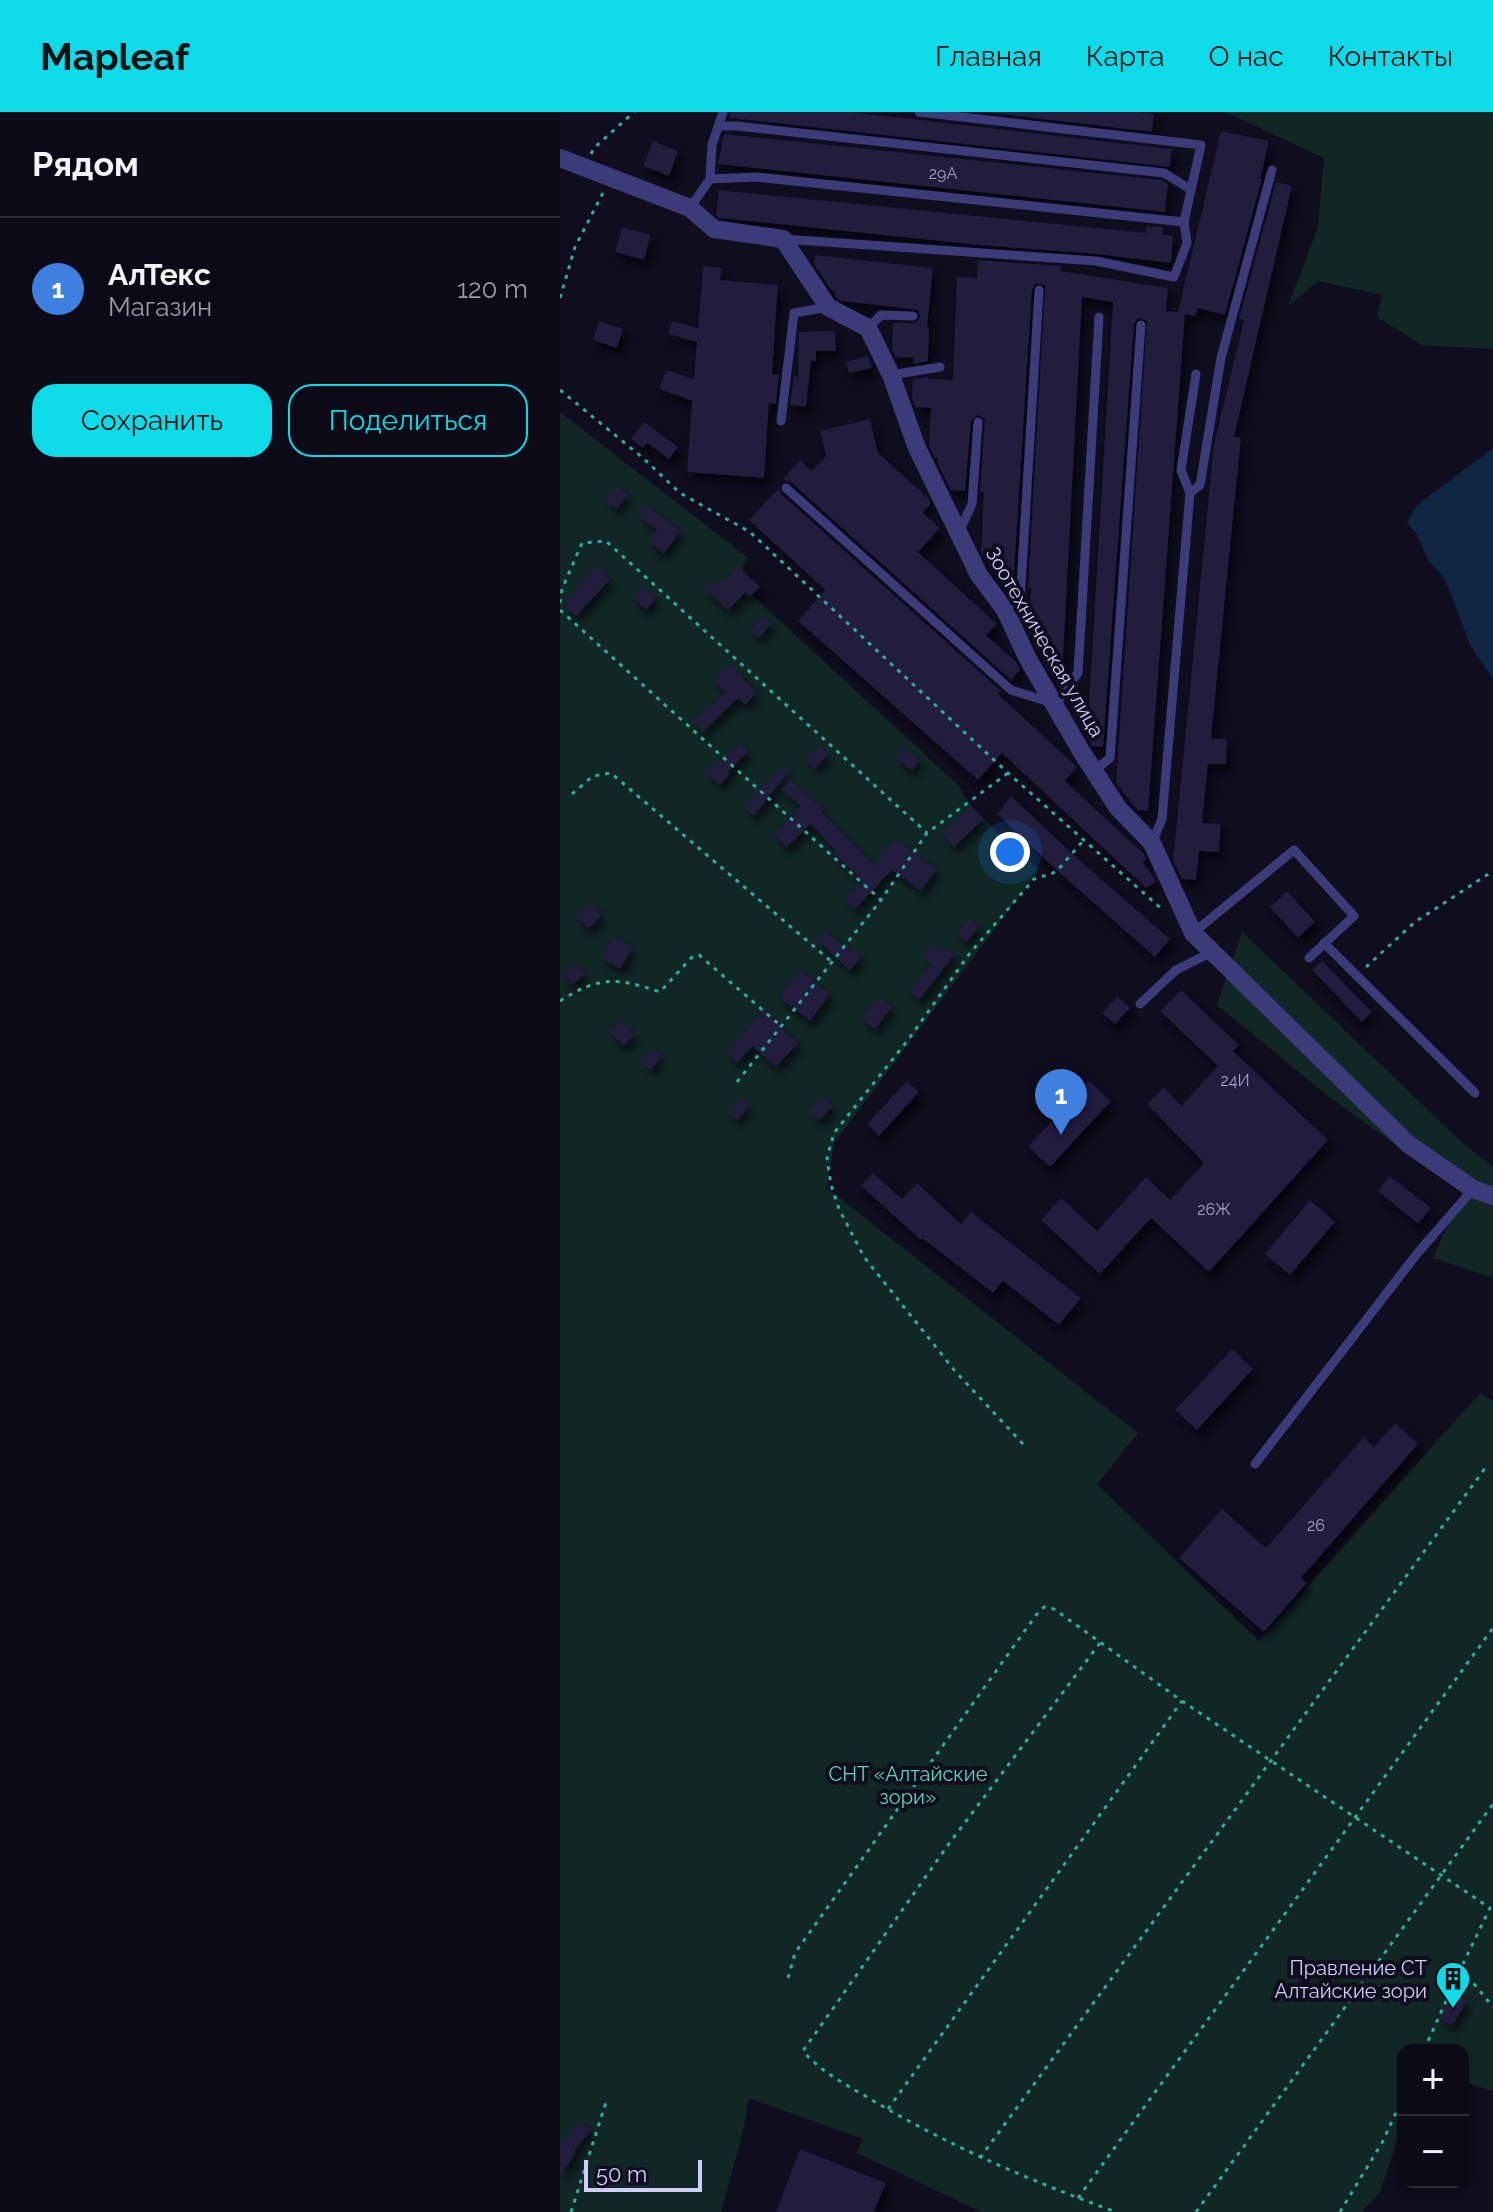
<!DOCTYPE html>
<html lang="ru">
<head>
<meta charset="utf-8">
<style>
	body { margin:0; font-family:Raleway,sans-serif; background:#191823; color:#f1f3f6 }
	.controls { position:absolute; right:24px; bottom:24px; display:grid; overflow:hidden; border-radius:16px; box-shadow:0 2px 6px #0004 }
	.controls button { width:72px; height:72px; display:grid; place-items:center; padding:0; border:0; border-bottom:2px solid #2b2b35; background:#0b0a16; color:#f1f3f6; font:40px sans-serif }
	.scale { position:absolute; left:24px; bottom:20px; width:118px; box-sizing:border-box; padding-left:8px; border:4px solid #d0cdfc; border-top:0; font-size:22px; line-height:28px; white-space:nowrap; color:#d0cdfc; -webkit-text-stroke:6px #0f0d1e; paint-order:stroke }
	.you { position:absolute; left:450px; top:740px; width:28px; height:28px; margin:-20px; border:6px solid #fff; border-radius:50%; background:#1a73e8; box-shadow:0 0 0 12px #1a73e833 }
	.badge { display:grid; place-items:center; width:52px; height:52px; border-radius:50%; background:#0ddbe8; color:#fff; font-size:26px; font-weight:700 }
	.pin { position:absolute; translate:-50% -66px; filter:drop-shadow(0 2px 4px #0008) }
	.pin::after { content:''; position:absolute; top:42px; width:28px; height:24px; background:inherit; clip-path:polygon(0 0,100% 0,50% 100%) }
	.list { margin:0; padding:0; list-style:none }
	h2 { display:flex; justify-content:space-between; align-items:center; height:104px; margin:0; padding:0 32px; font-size:34px }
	h2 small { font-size:26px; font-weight:400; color:#9a9aa1 }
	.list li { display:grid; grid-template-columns:52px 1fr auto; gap:24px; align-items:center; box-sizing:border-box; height:144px; padding:0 32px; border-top:2px solid #2b2b35 }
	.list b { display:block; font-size:30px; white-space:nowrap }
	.list p { margin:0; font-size:26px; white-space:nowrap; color:#9a9aa1 }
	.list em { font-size:26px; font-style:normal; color:#9a9aa1 }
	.actions { display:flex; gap:16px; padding:24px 32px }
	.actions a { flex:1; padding:18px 0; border:2px solid #0ddbe8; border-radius:24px; text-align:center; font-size:28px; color:#0ddbe8 }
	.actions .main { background:#0ddbe8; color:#111 }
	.map { position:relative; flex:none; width:933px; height:2100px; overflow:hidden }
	header { display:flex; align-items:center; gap:48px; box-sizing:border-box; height:112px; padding:0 40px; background:#0ddbe8; color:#111 }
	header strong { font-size:38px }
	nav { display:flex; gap:44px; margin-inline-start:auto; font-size:28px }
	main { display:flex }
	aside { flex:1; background:#0b0a16 }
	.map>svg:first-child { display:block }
	.green { fill:#112726 }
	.water { fill:#102743 }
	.building { fill:#201a3e; filter:url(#shadow) }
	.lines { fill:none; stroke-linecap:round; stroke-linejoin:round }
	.path { stroke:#34a99d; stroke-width:3; stroke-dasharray:4 6; stroke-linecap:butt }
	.lane { stroke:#3b3b7a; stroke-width:9 }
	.street { stroke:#3b3b7a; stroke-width:18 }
	.labels { text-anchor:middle; stroke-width:8; stroke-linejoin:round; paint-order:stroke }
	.number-label { font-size:16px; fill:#a4a0cc }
	.street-label { font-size:20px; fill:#d0cdfc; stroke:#0f0d1e }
	.park-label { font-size:20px; fill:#5ed7b4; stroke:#0f0d1e }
	.poi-label { font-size:20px; fill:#d0cdfc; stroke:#0f0d1e; text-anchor:end }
</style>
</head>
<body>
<header>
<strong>Mapleaf</strong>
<nav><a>Главная</a><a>Карта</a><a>О нас</a><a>Контакты</a></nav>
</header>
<main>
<aside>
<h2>Рядом<small></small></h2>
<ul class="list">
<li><span class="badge" style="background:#3f7fe0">1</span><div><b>АлТекс</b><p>Магазин</p></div><em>120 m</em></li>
</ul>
<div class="actions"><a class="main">Сохранить</a><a>Поделиться</a></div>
</aside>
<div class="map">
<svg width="933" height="2100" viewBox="0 0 933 2100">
	<defs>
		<filter id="shadow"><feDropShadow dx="4.5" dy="7" stdDeviation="4" flood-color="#0009"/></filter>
	</defs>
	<rect width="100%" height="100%" fill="#0f0d1e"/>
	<g class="green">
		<path d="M665 0H933V237L862 233 817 205 822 183 758 169 728 194 758 115 764 46Z"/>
		<path d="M0 300 187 445 178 470 397 672 414 698 479 758 274 1031 267 1076 578 1321 537 1372 699 1529 920 1281 933 1289V1979L903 1970V1938H843V2010L820 2080 802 2100H421L297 2041 303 2027 189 1986 182 2023 161 2100H0Z"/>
		<path d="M682 820 907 1035 933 1054V1166L873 1146 902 1081 768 984 657 893Z"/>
	</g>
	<path class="water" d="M933 336V567L910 533 885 467 869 449 856 421 847 411 857 393Z"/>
	<g class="building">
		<path d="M171 0H290L612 37 610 55 170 6Z"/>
		<path d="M424 0H576L594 2 592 20Z"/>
		<path d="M661 19 709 29 700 67H702L665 203 638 196 636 204 625 202 588 699 577 698 556 671 587 209 578 206 574 212 543 635 532 634 527 625 553 190 522 185 502 565H492L484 551 486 530 477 539 469 521 471 476H468L485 174 476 171 472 178 453 476 443 475 421 440 424 380H420L425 307 418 303 411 309 405 379 391 378 378 352V346H375L369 334 371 296 355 295 352 285 353 267 368 265V267L393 268 397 165 417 166 418 148 502 154 501 159 608 176 606 199 618 200Z"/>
		<path d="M164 22 602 68 608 72 605 100 158 52Z"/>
		<path d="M93 29 118 39 109 64 83 54Z"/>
		<path d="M716 70 732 74 674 325H681L651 627H667L666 652H648L642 711 661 712 659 740 639 739 636 768 622 767 613 748 654 332 684 208 679 207Z"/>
		<path d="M159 78 586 121V114L603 115 602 122 613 124 611 151 537 142 419 133 159 106 156 103Z"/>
		<path d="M62 115 91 123 84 148 55 140Z"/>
		<path d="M255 143 373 156 367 215H369L368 249 353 252 354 246 336 245 332 239 333 211H356L360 205 358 198 282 189 276 186 275 179H272L254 152Z"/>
		<path d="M143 154 162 156 160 168 218 173 212 262 219 263 216 292 209 291 204 366 127 360 132 289 99 277 106 258 134 267 137 230 108 222 112 209 138 216Z"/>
		<path d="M39 209 63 217 57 236 33 228Z"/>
		<path d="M275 219 276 239H256V249H251L246 295 230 293 234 264 238 265 239 220Z"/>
		<path d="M308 244 312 256 289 261 286 250Z"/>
		<path d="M310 307 318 341 368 386 371 391 363 401 380 416 358 440 437 512 426 523 456 550 460 558 451 568 231 370 223 367 240 348 252 359 266 344 260 319Z"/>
		<path d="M84 310 118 335 109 347 87 331 83 336 71 327Z"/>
		<path d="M56 374 68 383 57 397 45 389Z"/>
		<path d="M219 376 221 382 441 579 438 582 517 655 505 669 584 742 586 747 583 750 596 769 586 776 442 641 418 668 238 509 265 478 189 408Z"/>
		<path d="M86 394 120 419 104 442 88 430 97 418 78 404Z"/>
		<path d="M35 453 51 467 16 504 4 494Z"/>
		<path d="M178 454 200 475 190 485 185 480 168 499 144 476 152 467 159 474Z"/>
		<path d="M82 474 96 487 86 498 72 485Z"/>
		<path d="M202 504 211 512 199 526 190 518Z"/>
		<path d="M168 552 184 565 182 566 197 580 185 593 178 586 143 620 133 609 166 580 154 570Z"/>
		<path d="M179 631 188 639 168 660 170 662 160 673 146 660 156 649 159 652Z"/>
		<path d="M259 634 268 642 255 657 246 649Z"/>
		<path d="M344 636 360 648 352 659 336 646Z"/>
		<path d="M225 654 229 658 194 704 184 696 198 677Z"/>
		<path d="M230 668 264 697 261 700 315 754 334 727 377 757 361 779 332 758 295 797 285 788 303 769 273 741 275 738 250 712 227 736 214 723 241 694 221 677Z"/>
		<path d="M451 684 518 747 610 827 595 845 503 764 437 702Z"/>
		<path d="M411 694 424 707 394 735 382 723Z"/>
		<path d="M727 779 755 810 738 826 710 795Z"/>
		<path d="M31 791 40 801V806L28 817 16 804Z"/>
		<path d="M409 806 419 815 406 830 396 822Z"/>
		<path d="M266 819 289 840 293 836 302 844 290 859 257 828Z"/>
		<path d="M54 825 73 836 60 857 41 846Z"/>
		<path d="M372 833 381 841 386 835 395 842 359 888 349 880 371 853 362 845Z"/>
		<path d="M762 849 812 900 802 910 752 858Z"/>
		<path d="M13 854H18L25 862 12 873 3 863Z"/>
		<path d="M240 858 270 882 250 909 219 885Z"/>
		<path d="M621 878 679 933 673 939 768 1028 649 1160 591 1106 540 1162 481 1108 501 1086 537 1119 586 1065 610 1088 644 1051 587 992 604 975 621 994 658 954 600 899Z"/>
		<path d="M557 884 570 896 555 912 542 901Z"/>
		<path d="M319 885 332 895 315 917 301 907Z"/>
		<path d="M203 898 238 931 216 955 193 934 177 951 167 941Z"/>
		<path d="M60 909 75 922 64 934 49 921Z"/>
		<path d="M92 937 102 944 91 958 81 950Z"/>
		<path d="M347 969 359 980 319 1024 307 1012Z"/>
		<path d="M529 969 551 989 490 1055 468 1035Z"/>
		<path d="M263 984 273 994 259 1009 249 999Z"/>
		<path d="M180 986 190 993 178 1008 168 1001Z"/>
		<path d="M313 1061 342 1087 357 1071 401 1112 411 1100 521 1186 499 1213 443 1169 433 1181 362 1126 361 1128 301 1074Z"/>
		<path d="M830 1064 871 1096 858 1112 818 1079Z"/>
		<path d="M750 1088 775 1110 730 1163 705 1142Z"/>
		<path d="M672 1237 693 1257 637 1318 615 1298Z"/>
		<path d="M835 1311 858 1332 741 1466 747 1471 704 1520 619 1446 662 1397 706 1436 804 1325 814 1335Z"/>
		<path d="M894 1880 907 1889 892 1914 879 1907Z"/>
		<path d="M18 2008 31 2018 14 2039 16 2040 0 2066V2034Z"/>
		<path d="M240 2037 326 2071 314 2100H216Z"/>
	</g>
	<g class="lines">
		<g class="path">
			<path d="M31 42 34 36 74 0"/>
			<path d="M0 186 15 135 44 79"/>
			<path d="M0 278 83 346 120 381 190 420 448 661 604 799"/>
			<path d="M0 491 2 477 22 431 46 429 367 721"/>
			<path d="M0 498 321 788"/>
			<path d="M12 682 33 664 51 661 272 850"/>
			<path d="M806 855 855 810 933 759"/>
			<path d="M0 889C40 864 56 865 100 880L131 846 139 843 221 914"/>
			<path d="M177 970 321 788 367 721 448 661"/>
			<path d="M463 1332 395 1259 304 1145 279 1097 271 1073 267 1046 274 1021 348 928 410 841 474 767 496 760 523 729"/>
			<path d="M540 1531 388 1733 243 1939C262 1961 287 1973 312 1988 389 2034 471 2069 556 2100"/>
			<path d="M228 1866 235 1841 476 1503 484 1495 494 1497 622 1589 930 1796 901 1856"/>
			<path d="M864 1938 901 1856 933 1895"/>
			<path d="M328 1997 622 1589"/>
			<path d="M420 2046 926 1355"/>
			<path d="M518 2086 933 1516"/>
			<path d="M11 2100 47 1987"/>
			<path d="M636 2100 933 1692"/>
			<path d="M780 2100 823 2029 843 1985"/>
		</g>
		<g class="lane">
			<path d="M159 14H177L604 61 630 77"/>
			<path d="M150 67 196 65 624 110"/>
			<path d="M130 96 150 67 152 33 163 0"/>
			<path d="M223 127 536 149 614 165 627 131 624 110 641 33 359 0"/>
			<path d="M308 216 321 203 353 204"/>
			<path d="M331 263 380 255"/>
			<path d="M221 309 234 201 268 195"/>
			<path d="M226 376 451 578 496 592 518 561 539 205"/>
			<path d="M630 381 621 358 636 262"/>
			<path d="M399 420 412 392 418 310"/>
			<path d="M445 498 460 490 479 178"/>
			<path d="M534 659 550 646 581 213"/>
			<path d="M592 731 602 707 630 381 640 373 661 246 712 58"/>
			<path d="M633 821 734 738 794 804 749 846"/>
			<path d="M764 831 915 981"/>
			<path d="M580 892 616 858 652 840"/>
			<path d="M695 1352 856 1143 913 1077"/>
		</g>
		<path class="street" d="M0 46 130 96 154 117 223 127 268 195 308 216 331 263 357 336 419 463 445 498 468 547 521 639 558 696 592 731 633 821 848 1032 913 1077 933 1084"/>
	</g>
	<defs>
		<symbol id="building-pin" viewBox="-11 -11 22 30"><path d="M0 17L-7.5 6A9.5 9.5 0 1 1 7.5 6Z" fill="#0ddbe8" stroke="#0f0d1e"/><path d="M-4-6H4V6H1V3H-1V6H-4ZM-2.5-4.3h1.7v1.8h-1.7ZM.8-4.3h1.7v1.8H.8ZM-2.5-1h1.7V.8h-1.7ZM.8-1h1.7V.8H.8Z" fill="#111"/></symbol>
	</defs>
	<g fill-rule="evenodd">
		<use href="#building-pin" x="873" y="1847" width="40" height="54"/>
	</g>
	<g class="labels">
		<g class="number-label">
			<text x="383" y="67">29А</text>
			<text x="675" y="974">24И</text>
			<text x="654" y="1103">26Ж</text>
			<text x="756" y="1419">26</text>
		</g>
		<g class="street-label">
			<text transform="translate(485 530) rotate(60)" y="7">Зоотехническая улица</text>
		</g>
		<g class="park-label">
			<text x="348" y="1669">СНТ «Алтайские<tspan x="348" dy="23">зори»</tspan></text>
		</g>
		<g class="poi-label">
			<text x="867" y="1863">Правление СТ<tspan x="867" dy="23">Алтайские зори</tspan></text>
		</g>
	</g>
</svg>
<div class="controls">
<button>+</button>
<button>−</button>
</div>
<div class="scale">50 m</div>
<div class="you"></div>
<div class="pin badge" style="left:501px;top:1023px;background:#3f7fe0">1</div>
</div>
</main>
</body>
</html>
